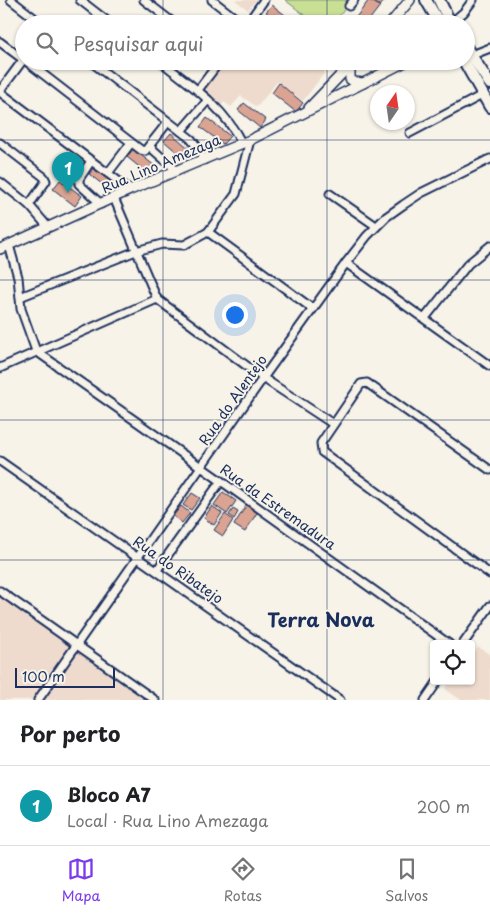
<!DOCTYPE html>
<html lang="pt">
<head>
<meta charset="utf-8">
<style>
	body { margin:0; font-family:"Playpen Sans",sans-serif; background:#f2f2f2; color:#202124 }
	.controls { position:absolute; right:15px; bottom:15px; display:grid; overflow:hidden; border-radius:5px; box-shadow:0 1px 4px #0004 }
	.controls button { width:45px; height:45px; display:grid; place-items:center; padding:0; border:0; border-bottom:1px solid #e0e0e0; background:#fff; color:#202124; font:25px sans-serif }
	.compass { position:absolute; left:370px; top:85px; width:45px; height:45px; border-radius:50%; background:#fff; box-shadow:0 1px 4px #0004; rotate:13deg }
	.scale { position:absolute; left:15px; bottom:12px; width:100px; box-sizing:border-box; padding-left:5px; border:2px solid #1b2f5e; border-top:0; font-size:14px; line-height:18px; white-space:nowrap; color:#1b2f5e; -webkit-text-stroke:4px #f7f3e8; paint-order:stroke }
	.you { position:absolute; left:234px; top:314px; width:18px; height:18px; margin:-12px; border:4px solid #fff; border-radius:50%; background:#1a73e8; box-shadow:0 0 0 8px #1a73e833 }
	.badge { display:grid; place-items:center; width:32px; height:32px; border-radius:50%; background:#7c3aed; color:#fff; font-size:16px; font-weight:700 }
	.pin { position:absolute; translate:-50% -41px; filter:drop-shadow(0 1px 2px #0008) }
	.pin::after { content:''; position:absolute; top:26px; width:18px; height:15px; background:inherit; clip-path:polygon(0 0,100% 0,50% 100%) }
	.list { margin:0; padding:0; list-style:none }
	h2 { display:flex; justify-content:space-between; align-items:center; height:65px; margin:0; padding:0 20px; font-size:21px }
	h2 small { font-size:16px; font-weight:400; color:#757577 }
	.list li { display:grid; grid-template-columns:32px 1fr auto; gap:15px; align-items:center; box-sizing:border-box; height:80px; padding:0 20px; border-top:1px solid #e0e0e0 }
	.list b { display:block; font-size:19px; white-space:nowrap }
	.list p { margin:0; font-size:16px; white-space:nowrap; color:#757577 }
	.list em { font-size:16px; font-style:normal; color:#757577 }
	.icon { flex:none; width:28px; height:28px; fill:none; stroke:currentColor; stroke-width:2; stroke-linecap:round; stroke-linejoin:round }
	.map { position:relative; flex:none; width:490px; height:700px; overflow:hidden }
	.search { position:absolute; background:#fff; box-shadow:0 1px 4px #0004; left:15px; right:15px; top:15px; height:55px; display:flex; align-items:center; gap:12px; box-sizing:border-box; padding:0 18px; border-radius:28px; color:#757577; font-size:19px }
	.sheet { height:145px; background:#fff }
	nav { display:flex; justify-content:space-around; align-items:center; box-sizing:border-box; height:70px; border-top:1px solid #e0e0e0; background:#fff; font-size:14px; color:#757577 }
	nav a { display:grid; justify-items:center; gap:2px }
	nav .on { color:#7c3aed }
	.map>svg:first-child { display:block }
	.built { fill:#efdbce }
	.green { fill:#c8df94; stroke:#728779 }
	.building { fill:#dba492; stroke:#1b2f5e }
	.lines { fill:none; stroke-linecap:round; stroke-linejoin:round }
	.minor-casing { stroke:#1b2f5e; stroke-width:11 }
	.tertiary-casing { stroke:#1b2f5e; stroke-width:12 }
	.secondary-casing { stroke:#1b2f5e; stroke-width:14 }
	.minor { stroke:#f7f3e8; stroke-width:7 }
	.tertiary { stroke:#f7f3e8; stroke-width:9 }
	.secondary { stroke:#f7f3e8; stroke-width:10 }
	.grid { fill:none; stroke:#1b2f5e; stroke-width:1; stroke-opacity:0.55 }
	.labels { text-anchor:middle; stroke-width:4; stroke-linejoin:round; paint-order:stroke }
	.street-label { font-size:14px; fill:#1b2f5e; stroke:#f7f3e8 }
	.district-label { font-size:19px; font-weight:bold; fill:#1b2f5e; stroke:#f7f3e8 }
</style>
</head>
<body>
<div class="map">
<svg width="490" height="700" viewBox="0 0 490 700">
	<rect width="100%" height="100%" fill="#f7f3e8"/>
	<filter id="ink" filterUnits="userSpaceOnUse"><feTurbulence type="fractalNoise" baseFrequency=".02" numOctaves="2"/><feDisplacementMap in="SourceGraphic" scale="10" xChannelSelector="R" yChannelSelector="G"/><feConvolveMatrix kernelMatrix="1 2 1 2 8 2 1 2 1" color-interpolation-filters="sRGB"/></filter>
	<g filter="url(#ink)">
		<g class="built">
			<path d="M235 0H256L248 10Z"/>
			<path d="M224 61H311L325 72 303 101 277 82 257 107 241 96 231 107 224 102 220 107 212 101 214 99 204 92 207 89 205 87Z"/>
			<path d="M0 597 35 622 145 700H0Z"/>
			<path d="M479 647 490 655V700H461L445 689 451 681H471V656Z"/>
		</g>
		<path class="green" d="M285 0H352L333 24H316Z"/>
		<g class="building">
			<path d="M369 0 380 6 366 24H351Z"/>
			<path d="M371 0H385L380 6Z"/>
			<path d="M272 5 293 21 291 24H281L266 12Z"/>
			<path d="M279 83 303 103 296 112 272 93Z"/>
			<path d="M244 103 266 120 260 128 238 110Z"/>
			<path d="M207 118 230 136 223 144 200 127Z"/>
			<path d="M171 133 192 151 185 159 164 141Z"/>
			<path d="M133 149 155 166 148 174 127 157Z"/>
			<path d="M96 166 118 182 111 191 89 174Z"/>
			<path d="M60 180 82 196 75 206 53 189Z"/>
			<path d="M223 492 236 501 227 514 214 505Z"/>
			<path d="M192 493 200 498 191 510 183 505Z"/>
			<path d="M247 504 258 511 245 532 234 525Z"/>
			<path d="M181 506 190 513 182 523 173 516Z"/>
			<path d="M212 506 222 513 214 525 204 518Z"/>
			<path d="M233 509 238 512 234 519 229 515Z"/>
			<path d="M225 514 233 520 223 536 214 530Z"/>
		</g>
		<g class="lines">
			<defs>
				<g id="minor">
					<path d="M11 0 42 24"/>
					<path d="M80 0 111 24"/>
					<path d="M144 0 175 24"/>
					<path d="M212 0 243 24"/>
					<path d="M349 6 354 0"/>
					<path d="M451 23 464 12 473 0"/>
					<path d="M247 24 264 0"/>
					<path d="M0 42 24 60"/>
					<path d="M472 55 490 48"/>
					<path d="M26 61 141 150 145 151 168 122"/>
					<path d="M90 61 191 139 198 148 204 160"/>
					<path d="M160 61C191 85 224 107 242 144"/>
					<path d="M198 90 220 61"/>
					<path d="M0 91 23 60"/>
					<path d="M0 92 130 190"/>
					<path d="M181 131 208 100"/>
					<path d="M410 133 484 94"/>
					<path d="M0 143 44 177 46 181 29 205"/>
					<path d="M149 146 177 171"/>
					<path d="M91 161 79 179V184L101 204"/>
					<path d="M108 173 131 143"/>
					<path d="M0 182 29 205 48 227"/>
					<path d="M330 194 376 226"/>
					<path d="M114 198 157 299 263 378 333 424"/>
					<path d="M208 232 313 309"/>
					<path d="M9 245 18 277 21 309 36 351 221 481 449 644"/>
					<path d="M346 263 490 366"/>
					<path d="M20 297 136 251 162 244 184 245 208 232 236 194 250 140"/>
					<path d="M425 318 468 264 490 246"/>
					<path d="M0 368 157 299"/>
					<path d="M0 461 340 700"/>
					<path d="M490 470 367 383 361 384 321 443 322 452 490 574"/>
					<path d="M157 570 221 481"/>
					<path d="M0 591 155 700"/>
					<path d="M463 644 490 606"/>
					<path d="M38 700 263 378 346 263 367 236 386 217 403 205 421 193 490 159"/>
					<path d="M425 700 438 681"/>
				</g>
				<g id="tertiary">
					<path d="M390 24 410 0"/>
					<path d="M350 66V79L354 82 363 83"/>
					<path d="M309 108 354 61"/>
					<path d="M0 249 130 190 250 140 407 61"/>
				</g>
				<g id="secondary">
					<path d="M426 0 440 24"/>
					<path d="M439 0 451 24"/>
					<path d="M466 47 490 84"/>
					<path d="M464 61 490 107"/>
				</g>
			</defs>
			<use href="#minor" class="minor-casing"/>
			<use href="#tertiary" class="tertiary-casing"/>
			<use href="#secondary" class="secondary-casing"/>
			<use href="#minor" class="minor"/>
			<use href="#tertiary" class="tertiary"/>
			<use href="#secondary" class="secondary"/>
		</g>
	</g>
	<path class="grid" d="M163 0V24M327 0V24M163 61V700M327 61V700M0 140H490M0 280H490M0 420H490M0 560H490"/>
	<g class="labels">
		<g class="street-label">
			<text transform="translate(161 164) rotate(-23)" y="5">Rua Lino Amezaga</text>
			<text transform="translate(233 400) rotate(-55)" y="5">Rua do Alentejo</text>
			<text transform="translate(278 507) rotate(35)" y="5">Rua da Estremadura</text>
			<text transform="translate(178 570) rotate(35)" y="5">Rua do Ribatejo</text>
		</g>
		<g class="district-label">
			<text x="321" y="627">Terra Nova</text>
		</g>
	</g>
</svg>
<div class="controls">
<button><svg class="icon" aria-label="locate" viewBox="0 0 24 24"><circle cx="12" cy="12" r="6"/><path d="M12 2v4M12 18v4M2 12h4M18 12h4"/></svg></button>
</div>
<svg class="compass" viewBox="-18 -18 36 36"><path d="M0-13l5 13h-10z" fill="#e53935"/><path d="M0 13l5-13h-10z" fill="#757577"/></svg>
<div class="scale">100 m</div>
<div class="you"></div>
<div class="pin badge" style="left:68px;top:193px;background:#0f9aa8">1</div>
<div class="search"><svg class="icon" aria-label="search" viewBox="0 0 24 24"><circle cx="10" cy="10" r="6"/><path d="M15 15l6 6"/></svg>Pesquisar aqui</div>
</div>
<section class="sheet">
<h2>Por perto<small></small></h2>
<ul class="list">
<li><span class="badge" style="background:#0f9aa8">1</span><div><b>Bloco A7</b><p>Local · Rua Lino Amezaga</p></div><em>200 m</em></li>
</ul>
</section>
<nav>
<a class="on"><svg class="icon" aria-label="map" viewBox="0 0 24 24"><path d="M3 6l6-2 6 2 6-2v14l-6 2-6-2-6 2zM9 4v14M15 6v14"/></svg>Mapa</a>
<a><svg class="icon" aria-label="directions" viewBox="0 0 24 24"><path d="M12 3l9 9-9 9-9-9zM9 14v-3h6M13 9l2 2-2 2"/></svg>Rotas</a>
<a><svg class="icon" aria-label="saved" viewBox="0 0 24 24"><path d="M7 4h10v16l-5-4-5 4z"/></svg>Salvos</a>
</nav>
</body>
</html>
